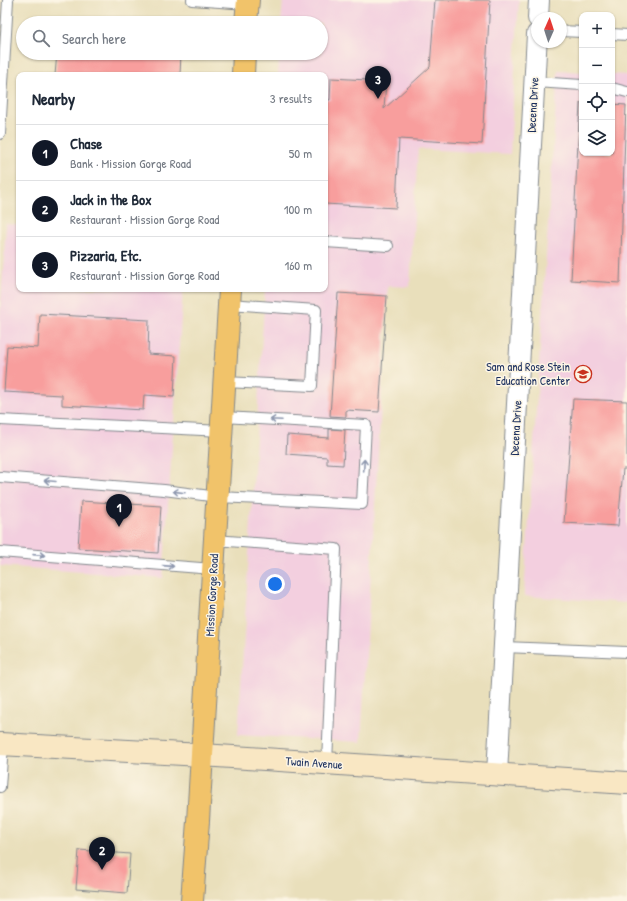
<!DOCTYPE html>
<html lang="en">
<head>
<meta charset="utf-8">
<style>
	body { margin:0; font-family:"Patrick Hand",sans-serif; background:#f6f6f7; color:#1f2937 }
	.controls { position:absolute; right:12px; top:12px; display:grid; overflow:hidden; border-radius:8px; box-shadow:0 1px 3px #0004 }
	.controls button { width:36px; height:36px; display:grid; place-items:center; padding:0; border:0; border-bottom:1px solid #e0e1e3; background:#fff; color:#1f2937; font:20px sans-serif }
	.compass { position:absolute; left:531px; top:12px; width:36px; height:36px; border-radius:50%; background:#fff; box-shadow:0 1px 3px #0004; rotate:3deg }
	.you { position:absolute; left:275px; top:584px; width:14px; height:14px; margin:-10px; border:3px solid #fff; border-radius:50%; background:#1a73e8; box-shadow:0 0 0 6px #1a73e833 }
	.badge { display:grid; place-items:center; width:26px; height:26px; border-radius:50%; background:#111827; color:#fff; font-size:13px; font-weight:700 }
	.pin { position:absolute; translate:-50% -33px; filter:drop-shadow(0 1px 2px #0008) }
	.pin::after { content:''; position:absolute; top:21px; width:14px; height:12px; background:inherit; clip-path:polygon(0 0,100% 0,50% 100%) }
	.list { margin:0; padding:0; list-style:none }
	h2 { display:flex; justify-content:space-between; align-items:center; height:52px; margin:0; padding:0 16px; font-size:17px }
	h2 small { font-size:13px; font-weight:400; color:#747a83 }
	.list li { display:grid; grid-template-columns:26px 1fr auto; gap:12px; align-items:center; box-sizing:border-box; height:56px; padding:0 16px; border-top:1px solid #e0e1e3 }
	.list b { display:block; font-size:15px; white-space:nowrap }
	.list p { margin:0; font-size:13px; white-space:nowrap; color:#747a83 }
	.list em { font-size:13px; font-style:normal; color:#747a83 }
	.icon { flex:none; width:22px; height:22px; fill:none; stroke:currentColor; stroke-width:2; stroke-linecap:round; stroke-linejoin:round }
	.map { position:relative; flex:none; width:627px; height:901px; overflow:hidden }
	.search { position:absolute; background:#fff; box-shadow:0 1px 3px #0004; left:16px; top:16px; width:312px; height:44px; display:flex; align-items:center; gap:10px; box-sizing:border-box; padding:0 14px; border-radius:22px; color:#747a83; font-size:15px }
	.panel { position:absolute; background:#fff; box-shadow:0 1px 3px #0004; left:16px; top:72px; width:312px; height:220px; border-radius:8px }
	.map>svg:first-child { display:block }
	.built { fill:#f3cfdf }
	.building { fill:#f89e9d }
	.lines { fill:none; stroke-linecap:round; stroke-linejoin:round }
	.lane-casing { stroke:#82878c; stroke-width:12 }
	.street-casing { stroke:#82878c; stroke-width:22 }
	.secondary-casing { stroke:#82878c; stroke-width:24 }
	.primary-casing { stroke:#82878c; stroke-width:24 }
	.lane { stroke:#fff; stroke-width:10 }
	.street { stroke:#fff; stroke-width:20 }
	.secondary { stroke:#f9e7c3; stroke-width:22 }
	.primary { stroke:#f1c36a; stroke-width:22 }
	.oneway { stroke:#8d97ae }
	.labels { text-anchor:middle; stroke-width:3; stroke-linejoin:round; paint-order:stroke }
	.street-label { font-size:12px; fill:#1b2f5e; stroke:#fcf5e5 }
	.poi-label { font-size:12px; fill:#1b2f5e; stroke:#fcf5e5; text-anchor:end }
</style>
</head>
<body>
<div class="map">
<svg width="627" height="901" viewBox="0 0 627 901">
	<rect width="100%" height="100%" fill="#fcf5e5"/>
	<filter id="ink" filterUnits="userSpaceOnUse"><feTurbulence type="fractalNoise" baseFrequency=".025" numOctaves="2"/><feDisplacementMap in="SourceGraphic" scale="8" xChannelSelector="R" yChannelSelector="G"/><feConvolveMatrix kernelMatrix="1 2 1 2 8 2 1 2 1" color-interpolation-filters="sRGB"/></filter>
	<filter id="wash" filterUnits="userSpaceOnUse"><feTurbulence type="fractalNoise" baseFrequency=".012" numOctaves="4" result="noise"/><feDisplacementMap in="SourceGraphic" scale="16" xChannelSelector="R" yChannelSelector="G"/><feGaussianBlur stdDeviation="0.9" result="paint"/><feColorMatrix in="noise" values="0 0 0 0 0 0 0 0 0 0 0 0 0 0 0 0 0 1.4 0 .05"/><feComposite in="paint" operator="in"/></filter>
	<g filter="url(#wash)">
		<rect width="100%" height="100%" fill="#e9dfbb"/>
		<g class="built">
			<path d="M283 0H519L510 154 418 149 410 287 388 286 361 742 238 735 265 289H325V75H278L279 53H321V23H281Z"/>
			<path d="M558 70 582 72V153H612V74L627 75V603L524 596Z"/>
			<path d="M6 224 19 225V289H183L163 578 0 566V316Z"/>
		</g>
		<g id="blocks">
			<g class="building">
				<path d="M435 0H490L482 144 399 139 396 208 325 204V99L330 100 331 78 386 81 384 109 430 67Z"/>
				<path d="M57 53H181L180 75H55Z"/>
				<path d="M580 103H582V153H612V104L626 105 620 283 571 280Z"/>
				<path d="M338 293 387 296 379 412 346 410V417L330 416Z"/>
				<path d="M40 314 149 320 148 354 176 356 174 397 144 395 143 410 62 405V395L4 392 7 346 38 348Z"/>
				<path d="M573 399 627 401V469H623L618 526 564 523Z"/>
				<path d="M329 429 345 430 343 465 327 464V457L286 454 287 435 329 438Z"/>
				<path d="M81 501 161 506 158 553 78 548Z"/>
				<path d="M79 850 130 854 127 893 76 889Z"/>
			</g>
		</g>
	</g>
	<g filter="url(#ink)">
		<use href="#blocks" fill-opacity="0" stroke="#82878c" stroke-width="1"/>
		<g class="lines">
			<defs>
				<g id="lane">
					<path d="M192 0 247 4"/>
					<path d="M561 31 582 32"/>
					<path d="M612 34 627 35"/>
					<path d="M535 82 582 85"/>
					<path d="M612 88 627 92"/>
					<path d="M0 134 8 0"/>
					<path d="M325 242 388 246"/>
					<path d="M225 382 312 386 316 310 229 304"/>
					<path d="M0 420 222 431"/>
					<path d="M0 477 164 490 218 497 362 504 366 425 223 417"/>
					<path d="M215 540 336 549 327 763"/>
					<path d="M0 552 213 569"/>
					<path d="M504 647 627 652"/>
					<path d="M0 787 3 745"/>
				</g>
				<g id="street">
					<path d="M538 18 539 0"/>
					<path d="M497 774 537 34"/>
				</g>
				<path id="secondary" d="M0 744 202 755 627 783"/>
				<g id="primary">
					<path d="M246 23 248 0"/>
					<path d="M243 75 244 53"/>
					<path d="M192 901 198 821 230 289"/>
				</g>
			</defs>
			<use href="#lane" class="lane-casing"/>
			<use href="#street" class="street-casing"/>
			<use href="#secondary" class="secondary-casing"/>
			<use href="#primary" class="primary-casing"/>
			<use href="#lane" class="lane"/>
			<use href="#street" class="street"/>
			<use href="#secondary" class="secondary"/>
			<use href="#primary" class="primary"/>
		</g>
		<defs><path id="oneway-shaft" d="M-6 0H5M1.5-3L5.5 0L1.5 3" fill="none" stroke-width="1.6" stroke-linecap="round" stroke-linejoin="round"/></defs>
		<g class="oneway">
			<use href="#oneway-shaft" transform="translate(276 420) rotate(-177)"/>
			<use href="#oneway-shaft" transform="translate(364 465) rotate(-87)"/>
			<use href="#oneway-shaft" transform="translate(50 481) rotate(-175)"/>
			<use href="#oneway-shaft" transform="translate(179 492) rotate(-173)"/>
			<use href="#oneway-shaft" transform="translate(39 555) rotate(4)"/>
			<use href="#oneway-shaft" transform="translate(168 566) rotate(4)"/>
		</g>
	</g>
	<defs>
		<symbol id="school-ring" viewBox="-11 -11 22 22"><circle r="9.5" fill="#fcf5e5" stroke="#c8321e" stroke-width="1.5"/><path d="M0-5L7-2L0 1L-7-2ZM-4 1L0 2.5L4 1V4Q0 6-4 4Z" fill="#c8321e"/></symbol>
	</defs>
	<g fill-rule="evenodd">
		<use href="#school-ring" x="573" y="364" width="20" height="20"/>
	</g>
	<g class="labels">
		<g class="street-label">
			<text transform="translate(533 105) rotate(-87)" y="4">Decena Drive</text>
			<text transform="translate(516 428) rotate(-87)" y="4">Decena Drive</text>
			<text transform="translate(212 595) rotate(-87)" y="4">Mission Gorge Road</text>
			<text transform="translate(314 763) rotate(4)" y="4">Twain Avenue</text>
		</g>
		<g class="poi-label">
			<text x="570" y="371">Sam and Rose Stein<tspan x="570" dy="14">Education Center</tspan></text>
		</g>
	</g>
</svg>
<div class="controls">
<button>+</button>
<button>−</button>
<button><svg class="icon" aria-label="locate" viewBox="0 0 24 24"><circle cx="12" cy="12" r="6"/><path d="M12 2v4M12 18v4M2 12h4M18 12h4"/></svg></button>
<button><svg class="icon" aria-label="layers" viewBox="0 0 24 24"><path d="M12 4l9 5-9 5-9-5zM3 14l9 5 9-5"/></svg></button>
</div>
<svg class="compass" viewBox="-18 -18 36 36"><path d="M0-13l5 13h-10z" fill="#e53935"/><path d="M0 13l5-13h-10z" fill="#747a83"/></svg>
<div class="you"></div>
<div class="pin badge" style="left:119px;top:527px">1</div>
<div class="pin badge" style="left:102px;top:870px">2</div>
<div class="pin badge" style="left:378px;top:99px">3</div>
<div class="search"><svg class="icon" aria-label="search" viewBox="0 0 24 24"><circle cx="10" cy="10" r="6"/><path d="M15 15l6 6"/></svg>Search here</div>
<section class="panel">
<h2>Nearby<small>3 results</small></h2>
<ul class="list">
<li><span class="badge">1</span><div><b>Chase</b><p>Bank · Mission Gorge Road</p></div><em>50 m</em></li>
<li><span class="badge">2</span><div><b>Jack in the Box</b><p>Restaurant · Mission Gorge Road</p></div><em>100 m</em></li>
<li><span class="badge">3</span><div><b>Pizzaria, Etc.</b><p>Restaurant · Mission Gorge Road</p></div><em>160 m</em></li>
</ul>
</section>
</div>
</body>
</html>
